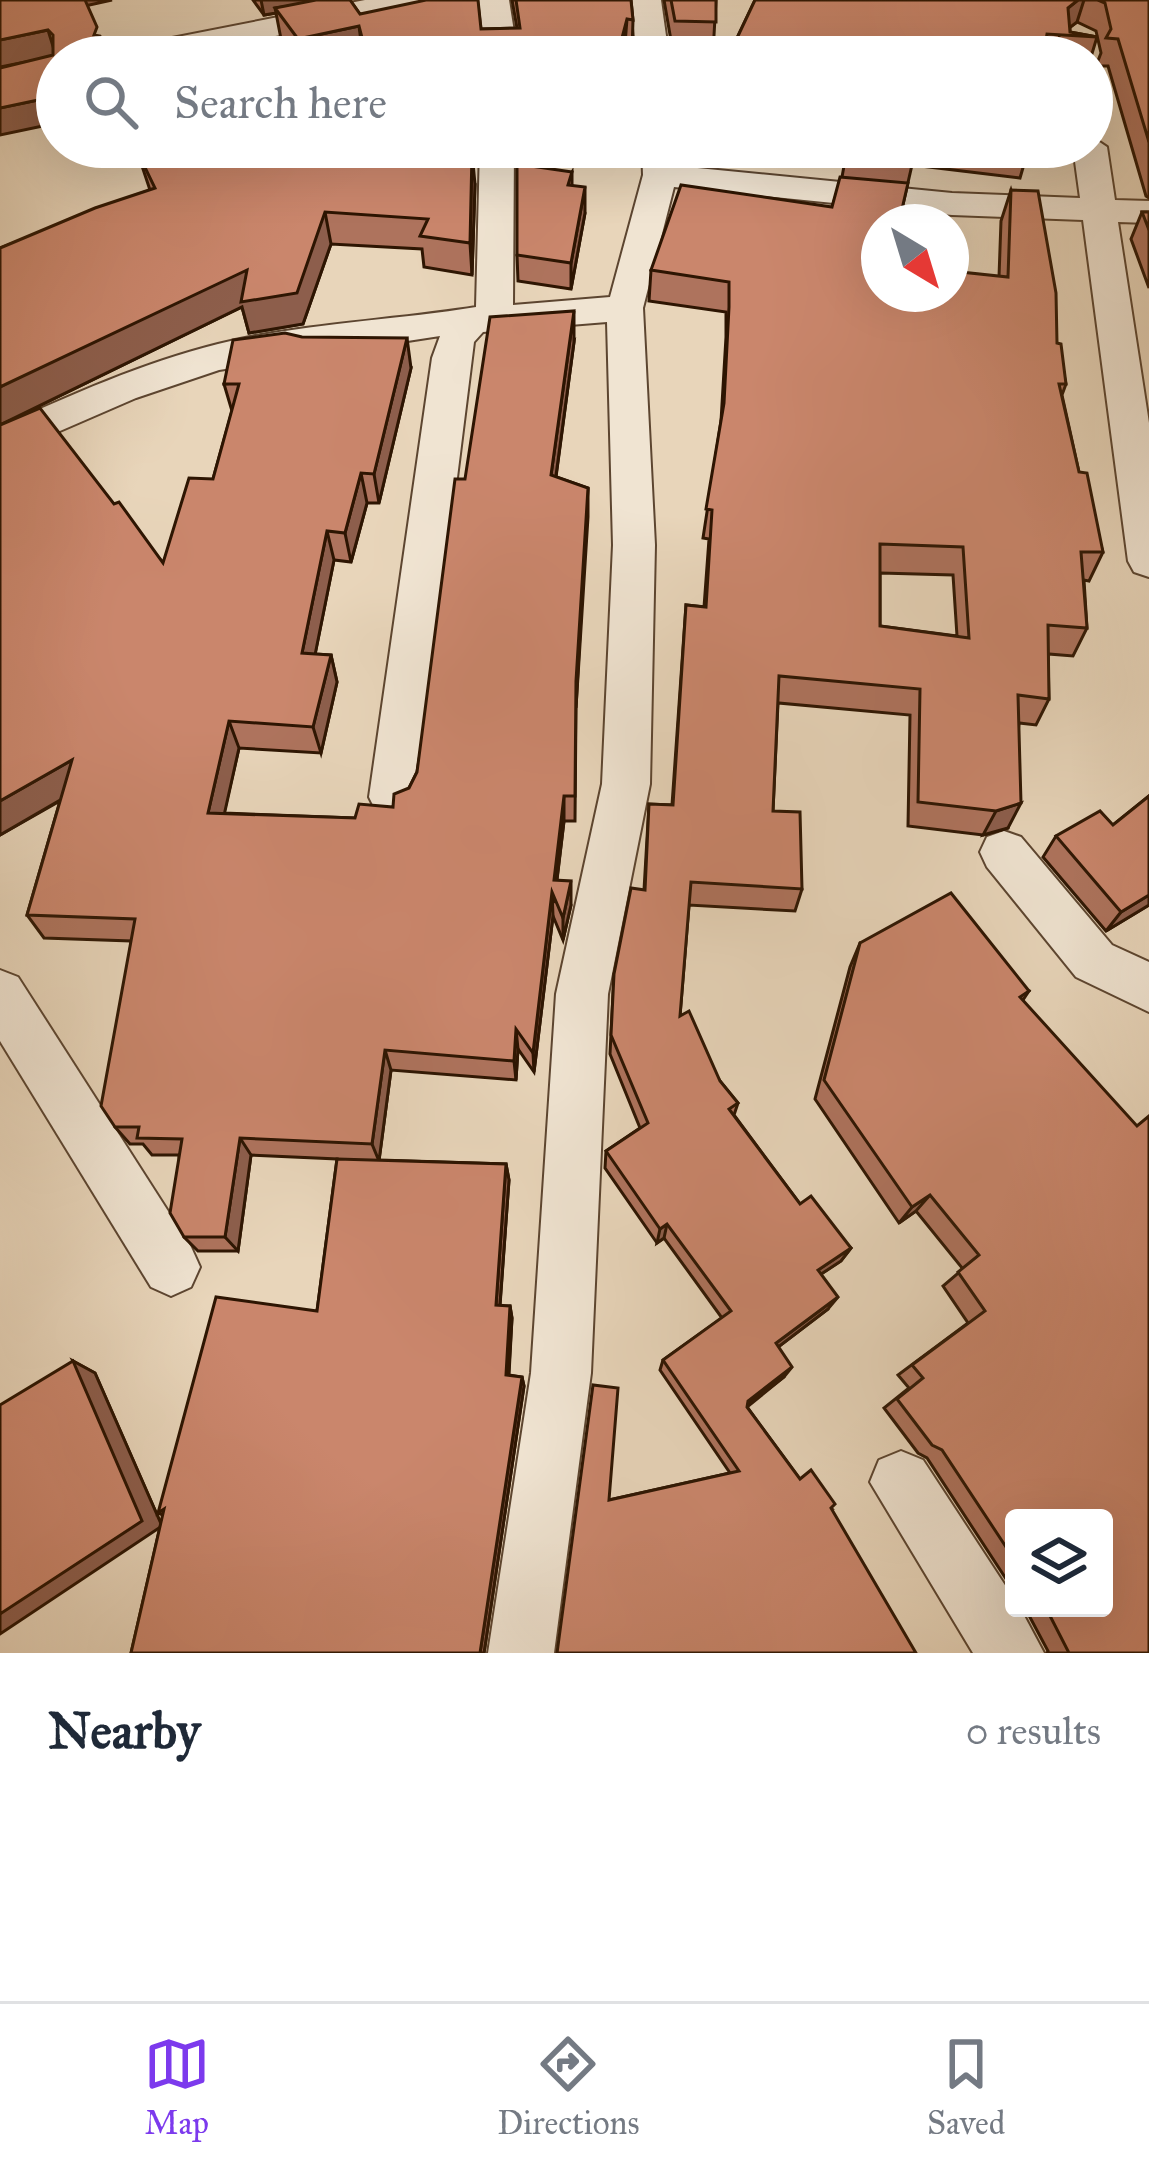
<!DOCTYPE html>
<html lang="en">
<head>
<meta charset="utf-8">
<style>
	body { margin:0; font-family:"IM FELL Great Primer",serif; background:#f6f6f7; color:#1f2937 }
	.controls { position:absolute; right:36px; bottom:36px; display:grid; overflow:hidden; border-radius:12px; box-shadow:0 12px 48px #0002 }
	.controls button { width:108px; height:108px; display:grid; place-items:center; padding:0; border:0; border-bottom:3px solid #e0e1e3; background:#fff; color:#1f2937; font:60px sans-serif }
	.compass { position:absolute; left:861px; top:204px; width:108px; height:108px; border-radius:50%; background:#fff; box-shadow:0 12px 48px #0002; rotate:142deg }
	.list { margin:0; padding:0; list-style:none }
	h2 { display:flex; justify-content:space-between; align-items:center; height:156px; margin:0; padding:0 48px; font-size:51px }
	h2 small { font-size:39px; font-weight:400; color:#747a83 }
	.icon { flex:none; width:66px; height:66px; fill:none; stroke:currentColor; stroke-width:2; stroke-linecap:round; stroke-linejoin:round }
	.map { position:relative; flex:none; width:1149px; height:1653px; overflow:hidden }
	.search { position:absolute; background:#fff; box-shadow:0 12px 48px #0002; left:36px; right:36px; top:36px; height:132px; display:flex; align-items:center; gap:30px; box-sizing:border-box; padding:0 42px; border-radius:66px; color:#747a83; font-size:45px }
	.sheet { height:348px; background:#fff }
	nav { display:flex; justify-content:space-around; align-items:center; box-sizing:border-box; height:168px; border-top:3px solid #e0e1e3; background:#fff; font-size:33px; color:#747a83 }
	nav a { display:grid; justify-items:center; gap:6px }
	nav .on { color:#7c3aed }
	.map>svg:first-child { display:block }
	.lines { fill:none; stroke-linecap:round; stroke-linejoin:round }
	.minor-casing { stroke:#5c4530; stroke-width:4 }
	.minor { fill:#f0e4d2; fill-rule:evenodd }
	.wall { fill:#ae735d; stroke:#2d1502; stroke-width:3; fill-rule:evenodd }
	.shaded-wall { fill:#8d5e4c; stroke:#2d1502; stroke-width:3 }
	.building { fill:#ca866c; stroke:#2d1502; stroke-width:3; fill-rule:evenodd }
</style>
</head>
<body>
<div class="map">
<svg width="1149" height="1653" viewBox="0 0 1149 1653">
	<rect width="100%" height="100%" fill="#e8d5ba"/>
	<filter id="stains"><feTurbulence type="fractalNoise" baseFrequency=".00167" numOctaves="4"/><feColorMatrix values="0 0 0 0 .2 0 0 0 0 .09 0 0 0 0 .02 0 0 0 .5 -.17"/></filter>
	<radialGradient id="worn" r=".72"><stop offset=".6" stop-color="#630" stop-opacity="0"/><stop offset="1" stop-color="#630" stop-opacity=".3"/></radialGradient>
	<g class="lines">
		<defs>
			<g id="minor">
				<path d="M365 0H427L412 9 169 57H105L121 48Z"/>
				<path d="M479 0H509L518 57H486Z"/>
				<path d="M631 0H661L669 57H637Z"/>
				<path d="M1092 137 1107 147 1115 200 1149 201V223L1118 222 1149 423V577L1134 572 1128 561 1083 220 952 215 674 187 643 308 655 545 650 784 608 994 591 1373 554 1653H488L531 1373 556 994 602 784 613 545 607 322 483 332 474 342 417 797 410 811 393 817 376 811 369 797 432 358 440 336 219 370 136 398 0 457V427C71 395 142 363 218 344 303 323 390 321 476 307L480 147H514L513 305 610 297 643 175 642 147H676L677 166 952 193 1080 198 1073 147H1092Z"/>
				<path d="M1004 831 1021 837 1112 945 1149 962V1012L1076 977 987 867 980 852 987 837Z"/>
				<path d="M0 970 18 977 191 1247 200 1267 191 1287 171 1296 151 1287 0 1041Z"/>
				<path d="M901 1451 923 1460 1014 1599V1608H1020L1044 1653H973L870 1482 879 1460Z"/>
			</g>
		</defs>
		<use href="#minor" class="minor-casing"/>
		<use href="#minor" class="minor"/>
	</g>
	<g class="wall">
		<path d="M253 0H350L360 14 481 29 517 28 512 0H631L633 20 632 51H626L624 57H294L281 39 276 13 264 15Z"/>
		<path d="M664 0H716L713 53 673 52Z"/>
		<path d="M755 0H1149V198L1146 196 1108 66H1096L1101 53 1096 31 1077 22 1070 27V32L1097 37 1091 57H728Z"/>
		<path d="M761 147H1029L1020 178 912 165 899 222 879 294 999 277 1001 221 1011 190 1057 343 1066 384 1062 395 1079 472 1103 552 1089 581 1084 580 1087 628 1073 656 1048 654 1049 699 1036 725 1019 723 1008 828 983 835 908 826 910 715 778 703 773 811 802 889 795 911 689 905 680 1016 720 1081 738 1103 734 1115 800 1204 851 1248 841 1261 821 1274 828 1309 778 1347 784 1377 747 1407 799 1478 831 1508 609 1500 730 1473 660 1370 663 1360 722 1318 664 1238 657 1243 605 1168 606 1151 640 1128 610 1054 614 974 644 890 649 804 672 805 686 605 704 607 709 539 703 538 721 421 726 337V312L649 301 651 270 832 207 842 177 846 155ZM880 573 953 575 957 636 880 626Z"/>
		<path d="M453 150 475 184 472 275 424 267 422 249 331 244 303 324 249 333 242 307 0 425 114 504 163 563 213 479 232 411 224 384 411 368 379 503H367L351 562 334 560 315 654 331 655 337 682 321 753 239 748 224 813 355 818 393 807 409 788 417 772 465 479 574 342 556 477 588 488 576 708 575 821H564L557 880 571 905 563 940 553 916 534 1072 518 1049 516 1080 391 1070 379 1160 506 1164 509 1180 500 1306H510L512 1318 509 1375 522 1377 524 1386 484 1653H131L160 1527 73 1361 95 1373 161 1524 163 1515 158 1513 317 1311 337 1159 251 1155 238 1251H198L184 1237 179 1155H152L143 1144H130L115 1127 131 941 44 938 27 915 60 801 0 835V248L150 190 137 151Z"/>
		<path d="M572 172V186L585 213 571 289 518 281 517 255Z"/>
		<path d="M1142 212H1149V288L1131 239Z"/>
		<path d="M1149 796V905L1106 931 1043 857 1056 836 1113 825Z"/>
		<path d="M860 943 1029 991 1023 1000 1149 1653H1047L1048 1651 1025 1608H1104L1014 1518V1591L927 1458 918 1453 884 1408 909 1388 898 1375 968 1323 943 1286 963 1269 916 1211 899 1223 815 1099 850 967Z"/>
	</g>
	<g class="shaded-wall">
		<path d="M83 0H112L85 6Z"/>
		<path d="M261 0H332L275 8 276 13 264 15Z"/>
		<path d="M1078 0H1084L1077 22 1060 35 1068 8Z"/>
		<path d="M627 19 624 57H617Z"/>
		<path d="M359 26 363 57H301L298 39Z"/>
		<path d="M48 30 56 56 0 67V40Z"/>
		<path d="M57 96V123L0 135V108Z"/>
		<path d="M472 153 475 184 472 275 470 243Z"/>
		<path d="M585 187V213L571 289V263Z"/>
		<path d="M325 212 331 244 303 324 249 333 242 307 0 425V387Z"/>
		<path d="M574 311V342L552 505 551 475Z"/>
		<path d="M407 338 411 368 379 503 374 474Z"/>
		<path d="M361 473 367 503 351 562 345 533Z"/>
		<path d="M588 488V517L576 708V681Z"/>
		<path d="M327 531 334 560 310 680 302 653Z"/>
		<path d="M331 655 337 682 321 753 313 727Z"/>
		<path d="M229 721 239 748 219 838 208 813Z"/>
		<path d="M72 760 86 785 0 835V801Z"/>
		<path d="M564 796V821L554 903V880Z"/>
		<path d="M1021 803 1008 828 983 835 996 811Z"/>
		<path d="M571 881V905L563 940V918Z"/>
		<path d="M552 892 553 916 534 1072 533 1053Z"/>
		<path d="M1149 895V905L1106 931 1121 912Z"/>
		<path d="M516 1029 518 1049 516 1080 514 1061Z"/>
		<path d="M385 1050 391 1070 379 1161 372 1144Z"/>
		<path d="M240 1138 251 1155 238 1251 225 1237Z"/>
		<path d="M506 1164 509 1180 499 1317 496 1305Z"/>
		<path d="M930 1195 916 1211 899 1223 912 1207Z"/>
		<path d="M667 1224 664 1238 657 1243 660 1229Z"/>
		<path d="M851 1248 841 1261 809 1282 818 1270Z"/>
		<path d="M838 1297 828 1309 769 1354 776 1343Z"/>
		<path d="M510 1306 512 1318 508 1384 506 1375Z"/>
		<path d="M73 1361 95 1373 162 1526 0 1634V1614Z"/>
		<path d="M792 1367 784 1377 742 1409 748 1401Z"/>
		<path d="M522 1377 524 1386 484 1653H480Z"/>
	</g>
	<g class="building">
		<path d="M0 0H85L97 27 94 35 100 36 109 57H57V96L0 108V68L53 55V35L48 30 0 40Z"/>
		<path d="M316 0H350L360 14 426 0H478L481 29 520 28 516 0H631L633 20 627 19 617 57H367L359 26 298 39 275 8Z"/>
		<path d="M671 0H716V22L675 21Z"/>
		<path d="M755 0H1078L1068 8 1070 32 1097 37 1047 34 1043 57H728Z"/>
		<path d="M1098 0H1149V142L1118 39 1106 38 1111 29 1105 3Z"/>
		<path d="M153 147H447L446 149 472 153 470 243 420 236 428 219 325 212 297 293 241 302 247 270 0 387V248L95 208 155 188 137 151Z"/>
		<path d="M848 147H916L914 156 847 150Z"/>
		<path d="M517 164 572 172 568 185 585 187 571 263 517 255Z"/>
		<path d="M840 177 908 183 899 222H879V294H951V271L1008 277 1011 190 1038 191 1056 293 1057 343 1061 344 1066 384H1059L1079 472 1087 473 1103 552H1081L1087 628 1048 625 1049 699 1018 695 1021 803 996 811 918 802 920 689 779 676 773 811 800 812 802 889 691 882 680 1016 689 1011 720 1081 738 1103 729 1109 800 1204 811 1196 851 1248 818 1270 838 1297 776 1343 792 1367 748 1401 747 1407 800 1479 811 1470 835 1504 831 1508 916 1653H557L593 1385 618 1388 609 1500 739 1471 663 1360 731 1311 667 1224 660 1229 606 1151 648 1123 611 1035 614 974 631 888 645 890 649 804 673 805 686 605 706 607 712 510 706 509 724 403 729 307V282L651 270 681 185 832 207ZM880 544 963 547 969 638 880 626Z"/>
		<path d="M1142 212H1149V230Z"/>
		<path d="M574 311 551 475 588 488 576 681 575 796H564L554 880 571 881 563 918 552 892 533 1053 516 1029 514 1061 385 1050 372 1144 240 1138 225 1237H184L170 1213 182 1139 137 1138 139 1127H115L101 1106 135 919 27 915 72 760 0 801V425L40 408 114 504 119 502 163 563 189 478 213 479 239 384H224L233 340 285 333 302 337 407 338 374 474 361 473 345 533 327 531 302 653 331 655 313 727 229 721 208 813 355 818 359 804 393 807 394 794 409 788 417 772 455 479H465L490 317Z"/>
		<path d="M1149 796V895L1121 912 1056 836 1100 811 1113 825Z"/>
		<path d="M951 893 1029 991 1020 997 1137 1126 1149 1116V1653H1069L1046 1608H1104V1518H1014V1559L942 1450 932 1445 897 1399 923 1378 912 1365 985 1311 958 1272 979 1255 930 1195 912 1207 824 1080 860 943Z"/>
		<path d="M337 1159 506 1164 496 1305 510 1306 506 1375 522 1377 480 1653H131L164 1509 158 1513 216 1297 317 1311Z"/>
		<path d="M73 1361 142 1521 0 1614V1405Z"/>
	</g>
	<rect width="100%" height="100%" filter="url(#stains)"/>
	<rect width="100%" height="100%" fill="url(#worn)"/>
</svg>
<div class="controls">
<button><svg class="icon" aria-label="layers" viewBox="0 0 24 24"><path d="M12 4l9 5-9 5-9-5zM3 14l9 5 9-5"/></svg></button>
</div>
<svg class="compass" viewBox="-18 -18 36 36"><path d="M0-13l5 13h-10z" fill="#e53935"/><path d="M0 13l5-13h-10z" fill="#747a83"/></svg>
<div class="search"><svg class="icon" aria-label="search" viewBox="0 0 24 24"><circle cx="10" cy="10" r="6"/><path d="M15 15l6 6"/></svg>Search here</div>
</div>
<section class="sheet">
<h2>Nearby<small>0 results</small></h2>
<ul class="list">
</ul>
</section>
<nav>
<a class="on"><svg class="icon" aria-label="map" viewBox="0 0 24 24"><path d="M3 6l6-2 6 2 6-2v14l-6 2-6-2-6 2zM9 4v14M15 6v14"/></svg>Map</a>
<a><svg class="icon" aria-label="directions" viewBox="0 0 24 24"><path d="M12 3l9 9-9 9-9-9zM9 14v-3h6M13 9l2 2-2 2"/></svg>Directions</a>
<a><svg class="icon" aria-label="saved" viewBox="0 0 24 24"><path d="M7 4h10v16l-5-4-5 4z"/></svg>Saved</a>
</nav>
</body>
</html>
